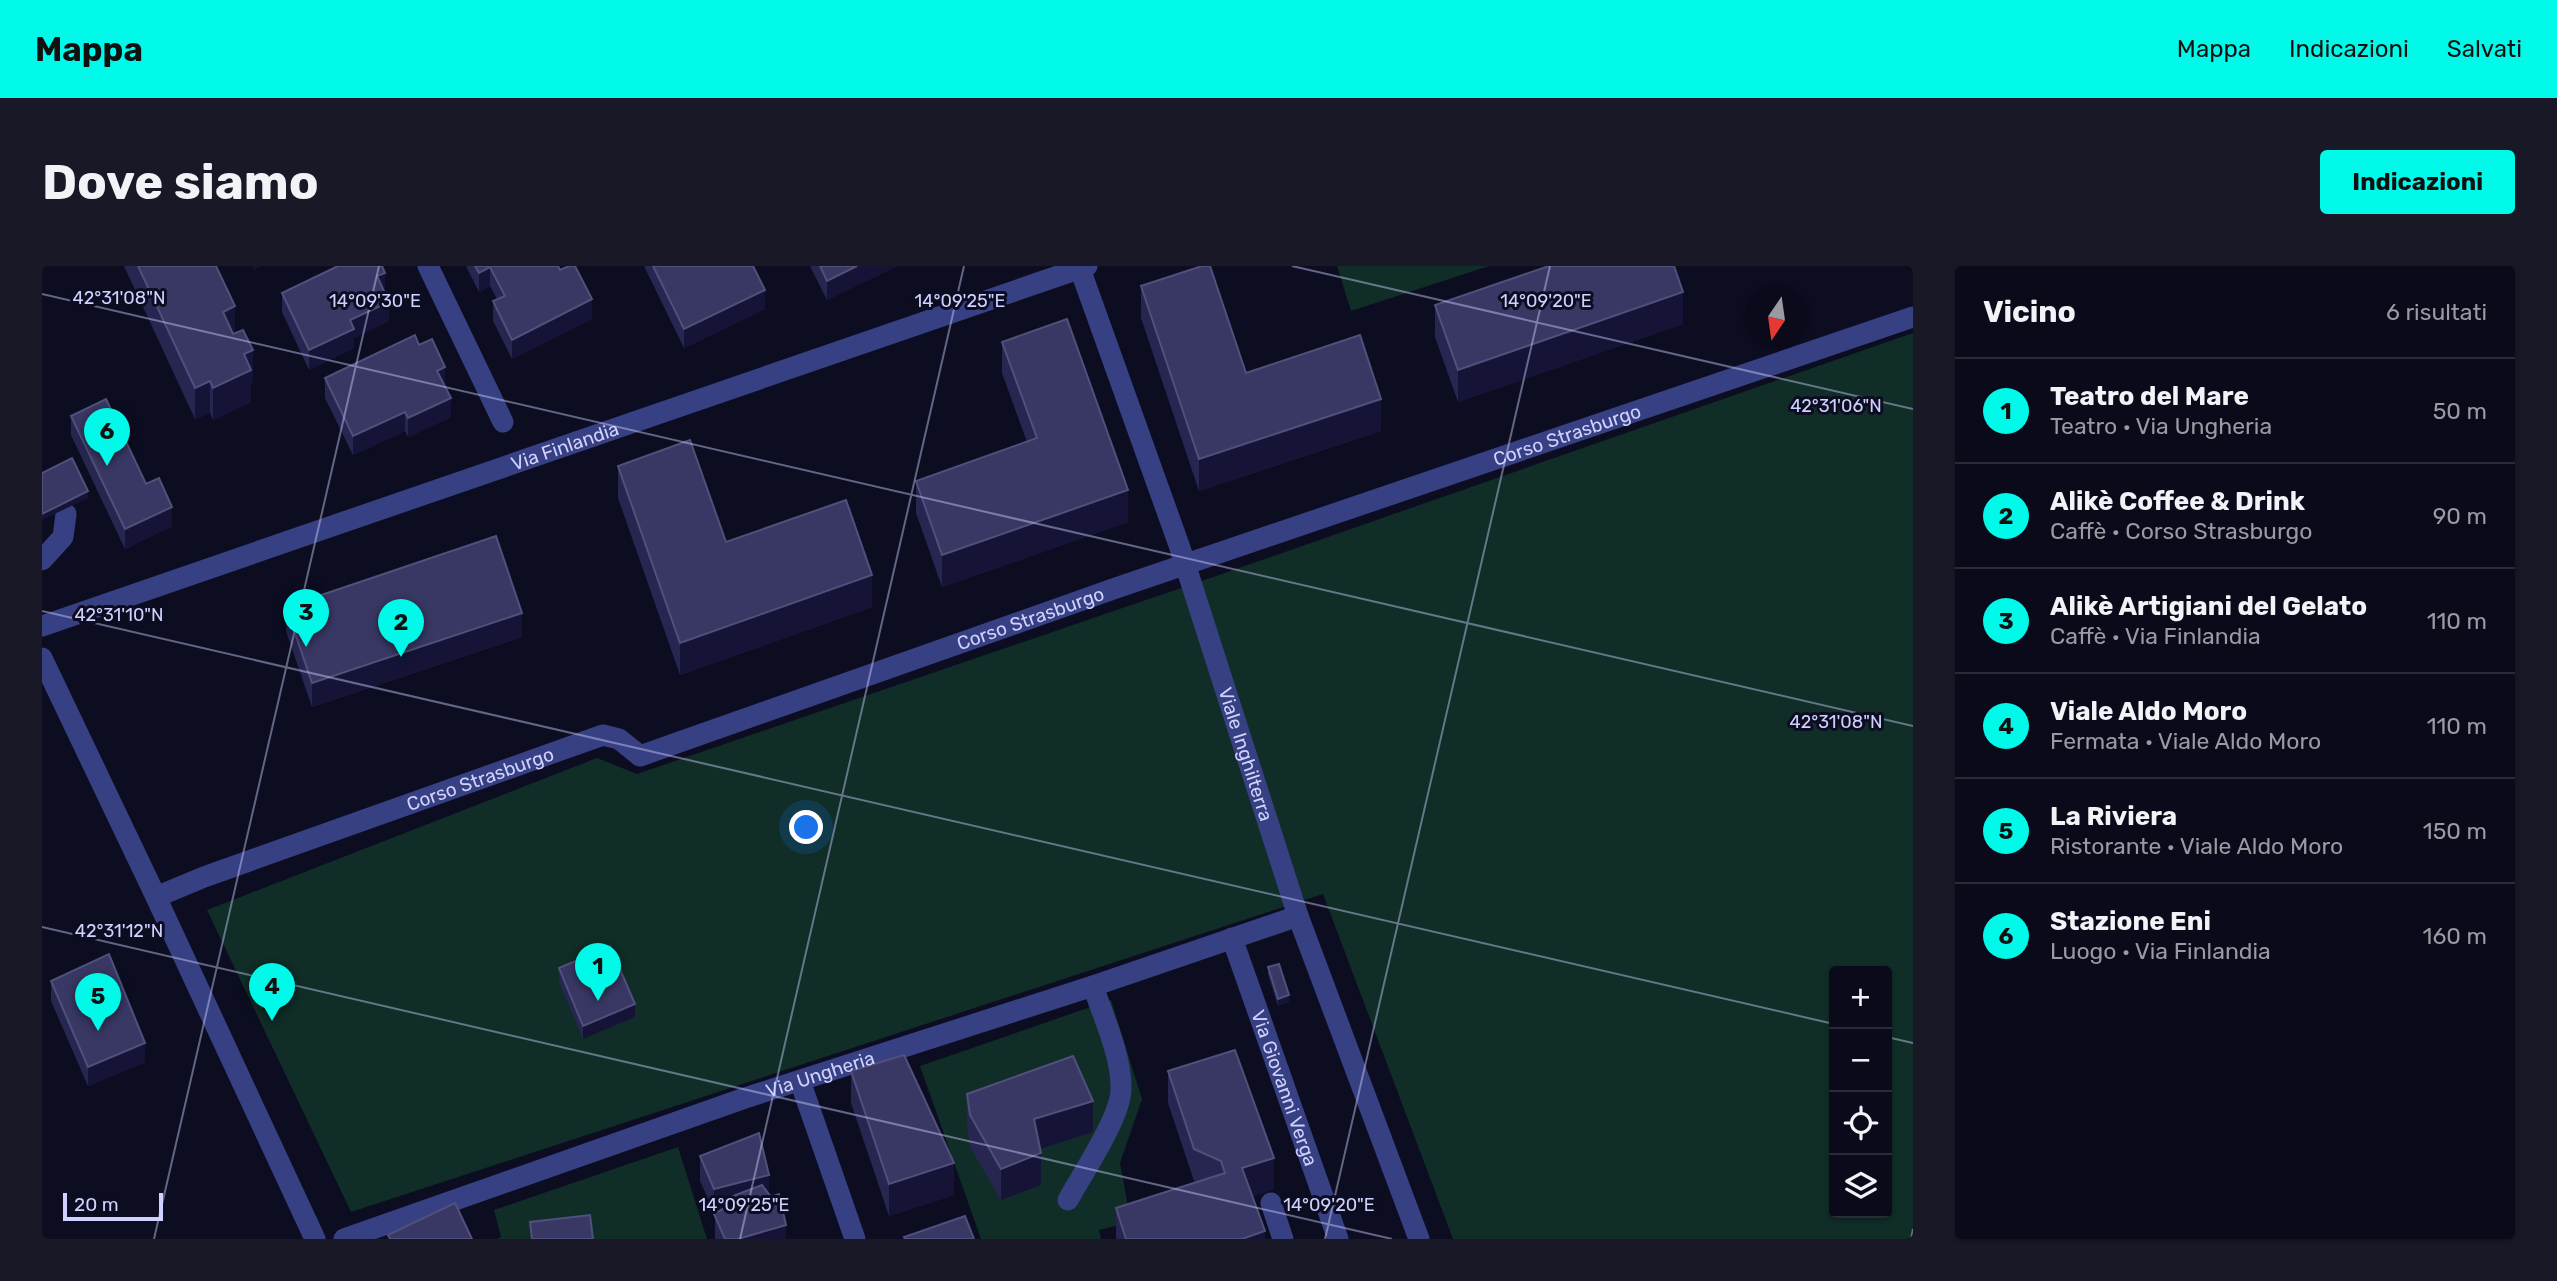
<!DOCTYPE html>
<html lang="it">
<head>
<meta charset="utf-8">
<style>
	body { margin:0; font-family:Rubik,sans-serif; background:#181827; color:#f1f3f6 }
	.controls { position:absolute; right:21px; bottom:21px; display:grid; overflow:hidden; border-radius:7px; box-shadow:0 2px 5px #0004 }
	.controls button { width:63px; height:63px; display:grid; place-items:center; padding:0; border:0; border-bottom:2px solid #2a2b39; background:#0a0a1a; color:#f1f3f6; font:35px sans-serif }
	.compass { position:absolute; left:1703px; top:21px; width:63px; height:63px; border-radius:50%; background:#0a0a1a; box-shadow:0 2px 5px #0004; rotate:193deg }
	.scale { position:absolute; left:21px; bottom:18px; width:100px; box-sizing:border-box; padding-left:7px; border:4px solid #cfd1ff; border-top:0; font-size:19px; line-height:24px; white-space:nowrap; color:#cfd1ff; -webkit-text-stroke:5px #0d0d22; paint-order:stroke }
	.you { position:absolute; left:765px; top:562px; width:24px; height:24px; margin:-18px; border:5px solid #fff; border-radius:50%; background:#1a73e8; box-shadow:0 0 0 10px #1a73e833 }
	.badge { display:grid; place-items:center; width:46px; height:46px; border-radius:50%; background:#00faea; color:#111; font-size:23px; font-weight:700 }
	.pin { position:absolute; translate:-50% -58px; filter:drop-shadow(0 2px 4px #0008) }
	.pin::after { content:''; position:absolute; top:37px; width:24px; height:21px; background:inherit; clip-path:polygon(0 0,100% 0,50% 100%) }
	.list { margin:0; padding:0; list-style:none }
	h2 { display:flex; justify-content:space-between; align-items:center; height:91px; margin:0; padding:0 28px; font-size:30px }
	h2 small { font-size:23px; font-weight:400; color:#999aa2 }
	.list li { display:grid; grid-template-columns:46px 1fr auto; gap:21px; align-items:center; box-sizing:border-box; height:105px; padding:0 28px; border-top:2px solid #2a2b39 }
	.list b { display:block; font-size:26px; white-space:nowrap }
	.list p { margin:0; font-size:23px; white-space:nowrap; color:#999aa2 }
	.list em { font-size:23px; font-style:normal; color:#999aa2 }
	.icon { flex:none; width:38px; height:38px; fill:none; stroke:currentColor; stroke-width:2; stroke-linecap:round; stroke-linejoin:round }
	.map { position:relative; flex:none; width:1871px; height:973px; overflow:hidden; border-radius:7px }
	header { display:flex; align-items:center; gap:42px; box-sizing:border-box; height:98px; padding:0 35px; background:#00faea; color:#111 }
	header strong { font-size:33px }
	nav { display:flex; gap:38px; margin-inline-start:auto; font-size:24px }
	.intro { display:flex; align-items:center; justify-content:space-between; box-sizing:border-box; height:168px; padding:0 42px }
	h1 { margin:0; font-size:49px }
	.button { padding:18px 32px; border-radius:7px; background:#00faea; color:#111; font-size:24px; font-weight:700 }
	main { display:flex; gap:42px; padding:0 42px }
	aside { flex:1; background:#0a0a1a; border-radius:7px; box-shadow:0 2px 5px #0004 }
	.map>svg:first-child { display:block }
	.green { fill:#102d27; fill-rule:evenodd }
	.lines { fill:none; stroke-linecap:round; stroke-linejoin:round }
	.minor { stroke:#374082; stroke-width:21 }
	.wall { fill:#272651 }
	.shaded-wall { fill:#151436 }
	.building { fill:#393864; stroke:#50507c; stroke-width:2 }
	.ticks { fill:none; stroke:#cfd1ff; stroke-width:2; stroke-opacity:0.45 }
	.labels { text-anchor:middle; stroke-width:6; stroke-linejoin:round; paint-order:stroke }
	.street-label { font-size:19px; fill:#cfd1ff; stroke:#0d0d22 }
	.ticks-label { font-size:18px; text-anchor:middle; fill:#cfd1ff; stroke:#0d0d22; stroke-width:6; stroke-linejoin:round; paint-order:stroke }
</style>
</head>
<body>
<header>
<strong>Mappa</strong>
<nav><a>Mappa</a><a>Indicazioni</a><a>Salvati</a></nav>
</header>
<div class="intro"><h1>Dove siamo</h1><a class="button">Indicazioni</a></div>
<main>
<div class="map">
<svg width="1871" height="973" viewBox="0 0 1871 973">
	<rect width="100%" height="100%" fill="#0d0d22"/>
	<g class="green">
		<path d="M1295 0H1447L1309 45Z"/>
		<path d="M1871 67V973H1411L1281 628 309 946 165 644 555 492 595 508 1174 310ZM1792 705H1845V947H1792Z"/>
		<path d="M1069 734 1100 833 1078 897 1089 956 1057 964 1059 973H939L878 800Z"/>
		<path d="M636 881 665 973H455L459 971 452 944Z"/>
	</g>
	<g class="lines">
		<g class="minor">
			<path d="M386 0 461 156"/>
			<path id="s1" d="M1037 0 1137 279 1256 650 1377 973"/>
			<path d="M0 294 21 271 24 248"/>
			<path id="s2" d="M0 360 1045 0"/>
			<path d="M0 392 114 631 273 973"/>
			<path id="s3" d="M114 631 162 611 561 469 577 473 598 490 1074 322 1871 51"/>
			<path id="s4" d="M1190 672 1296 973"/>
			<path d="M758 815 813 973"/>
			<path d="M1026 934C1040 908 1079 851 1079 823 1080 791 1061 750 1051 720"/>
			<path d="M1229 937 1241 973"/>
			<path id="s5" d="M302 973 703 832 1051 720 1256 650"/>
		</g>
	</g>
	<g class="wall">
		<path d="M82 0H174L193 67 211 116 209 117V136L171 154 168 147 153 153Z"/>
		<path d="M424 0H516L550 53 470 93 451 55V35L455 33 448 20 437 26Z"/>
		<path d="M602 0H711L723 43 642 82Z"/>
		<path d="M768 0H855L785 34Z"/>
		<path d="M1099 20 1204 107 1339 165 1157 225 1099 52Z"/>
		<path d="M343 26 347 55 312 72V82L267 104 240 46V27Z"/>
		<path d="M1393 39 1641 58 1416 136 1393 71Z"/>
		<path d="M960 76 1086 256 900 321 874 247V215L985 176 960 107Z"/>
		<path d="M283 112 403 121 409 151 366 171 363 165 311 189 283 132Z"/>
		<path d="M29 150 104 218 130 260 83 283 29 169Z"/>
		<path d="M576 200 684 276 830 341 638 409 576 232Z"/>
		<path d="M244 341 480 371 270 441 244 365Z"/>
		<path d="M1226 701 1247 736 1236 740 1226 708Z"/>
		<path d="M517 702 593 751 541 773 517 716Z"/>
		<path d="M9 715 103 796 46 820 9 735Z"/>
		<path d="M809 805 912 929 847 950 809 837Z"/>
		<path d="M1126 805 1232 923 1211 930 1223 973H1074V942L1155 916 1152 915 1126 837Z"/>
		<path d="M925 828 1051 866 999 883V919L959 934 928 881 925 860Z"/>
		<path d="M658 890 727 928 744 973H673V948L658 915Z"/>
	</g>
	<g class="shaded-wall">
		<path d="M211 0H219L211 4Z"/>
		<path d="M815 0H855L785 34V15Z"/>
		<path d="M448 1V20L437 26V7Z"/>
		<path d="M343 7V26L335 10Z"/>
		<path d="M723 24V43L642 82V63Z"/>
		<path d="M1641 26V58L1416 136V104Z"/>
		<path d="M550 33V53L470 93V74Z"/>
		<path d="M347 36V55L312 72V82L267 104V84L308 54Z"/>
		<path d="M193 40V72L181 46Z"/>
		<path d="M211 84V116L209 117V136L171 154V122L202 88Z"/>
		<path d="M403 101V121L395 105Z"/>
		<path d="M168 115V147L153 153V122Z"/>
		<path d="M409 132V151L366 171V152Z"/>
		<path d="M1339 133V165L1157 225V193Z"/>
		<path d="M363 146V165L311 189V170Z"/>
		<path d="M1086 224V256L900 321V289Z"/>
		<path d="M46 225V232L0 254V248Z"/>
		<path d="M130 241V260L83 283V263Z"/>
		<path d="M830 309V341L638 409V377Z"/>
		<path d="M480 347V371L270 441V417Z"/>
		<path d="M1247 729V736L1236 740V733Z"/>
		<path d="M593 738V751L541 773V760Z"/>
		<path d="M103 777V796L46 820V801Z"/>
		<path d="M1051 835V866L992 885V853Z"/>
		<path d="M999 887V919L959 934V903Z"/>
		<path d="M1232 892V923L1200 934V902Z"/>
		<path d="M912 897V929L847 950V918Z"/>
		<path d="M727 909V933L686 940 683 933V945L672 948V923Z"/>
		<path d="M744 959V973H696Z"/>
		<path d="M1223 965V973H1200Z"/>
	</g>
	<g class="building">
		<path d="M96 0H174L193 40 181 46 191 68 201 64 211 84 202 88 209 104 171 122 168 115 153 122Z"/>
		<path d="M296 0H340L343 7 335 10 347 36 308 54 312 63 267 84 240 27Z"/>
		<path d="M433 0H516L518 4 527 0H533L550 33 470 74 451 35 463 30 448 1 437 7Z"/>
		<path d="M611 0H711L723 24 642 63Z"/>
		<path d="M778 0H815L785 15Z"/>
		<path d="M1160 0H1168L1204 107 1318 69 1339 133 1157 193 1099 20Z"/>
		<path d="M1507 0H1632L1641 26 1416 104 1393 39Z"/>
		<path d="M1025 53 1086 224 900 289 874 215 995 172 960 76Z"/>
		<path d="M373 69 377 79 390 73 403 101 395 105 409 132 366 152 363 146 311 170 283 112Z"/>
		<path d="M64 133 104 218 117 212 130 241 83 263 29 150Z"/>
		<path d="M648 174 684 276 804 234 830 309 638 377 576 200Z"/>
		<path d="M30 192 46 225 0 248V207Z"/>
		<path d="M454 270 480 347 270 417 244 341Z"/>
		<path d="M568 680 593 738 541 760 517 702Z"/>
		<path d="M67 688 103 777 46 801 9 715Z"/>
		<path d="M1237 698 1247 729 1236 733 1226 701Z"/>
		<path d="M1193 784 1232 892 1200 902 1223 965 1200 973H1084L1074 942 1183 907 1179 895 1152 883 1126 805Z"/>
		<path d="M862 789 912 897 847 918 809 805Z"/>
		<path d="M1031 790 1051 835 992 853 999 887 959 903 928 849 925 828Z"/>
		<path d="M717 867 727 909 672 923 658 890Z"/>
		<path d="M720 919 729 931 737 928 744 959 696 973H683L672 948 686 940 683 933Z"/>
		<path d="M413 937 430 973H348L346 969Z"/>
		<path d="M548 949 551 973H490L488 956Z"/>
		<path d="M923 950 932 973H863L862 971Z"/>
	</g>
	<path class="ticks" d="M1250 0 1871 143M0 28 1871 460M0 345 1792 758M0 661 1350 973M1845 771 1871 777M112 973 337 0M698 973 922 0M1283 973 1508 0M1869 973 1871 963"/>
	<g class="labels">
		<g class="street-label">
			<text dy="7" stroke="none"><textPath href="#s3" startOffset="1500">Corso Strasburgo</textPath></text>
			<text dy="7" stroke="none"><textPath href="#s2" startOffset="553">Via Finlandia</textPath></text>
			<text dy="7" stroke="none"><textPath href="#s3" startOffset="933">Corso Strasburgo</textPath></text>
			<text dy="7" stroke="none"><textPath href="#s1" startOffset="516">Viale Inghilterra</textPath></text>
			<text dy="7" stroke="none"><textPath href="#s3" startOffset="345">Corso Strasburgo</textPath></text>
			<text dy="7" stroke="none"><textPath href="#s5" startOffset="504">Via Ungheria</textPath></text>
			<text dy="7" stroke="none"><textPath href="#s4" startOffset="159">Via Giovanni Verga</textPath></text>
		</g>
	</g>
	<g class="ticks-label">
		<text x="77" y="38">42°31'08"N</text>
		<text x="333" y="41">14°09'30"E</text>
		<text x="918" y="41">14°09'25"E</text>
		<text x="1504" y="41">14°09'20"E</text>
		<text x="1794" y="146">42°31'06"N</text>
		<text x="77" y="355">42°31'10"N</text>
		<text x="1794" y="462">42°31'08"N</text>
		<text x="77" y="671">42°31'12"N</text>
		<text x="702" y="945">14°09'25"E</text>
		<text x="1287" y="945">14°09'20"E</text>
	</g>
</svg>
<div class="controls">
<button>+</button>
<button>−</button>
<button><svg class="icon" aria-label="locate" viewBox="0 0 24 24"><circle cx="12" cy="12" r="6"/><path d="M12 2v4M12 18v4M2 12h4M18 12h4"/></svg></button>
<button><svg class="icon" aria-label="layers" viewBox="0 0 24 24"><path d="M12 4l9 5-9 5-9-5zM3 14l9 5 9-5"/></svg></button>
</div>
<svg class="compass" viewBox="-18 -18 36 36"><path d="M0-13l5 13h-10z" fill="#e53935"/><path d="M0 13l5-13h-10z" fill="#999aa2"/></svg>
<div class="scale">20 m</div>
<div class="you"></div>
<div class="pin badge" style="left:556px;top:735px">1</div>
<div class="pin badge" style="left:359px;top:391px">2</div>
<div class="pin badge" style="left:264px;top:381px">3</div>
<div class="pin badge" style="left:230px;top:755px">4</div>
<div class="pin badge" style="left:56px;top:765px">5</div>
<div class="pin badge" style="left:65px;top:200px">6</div>
</div>
<aside>
<h2>Vicino<small>6 risultati</small></h2>
<ul class="list">
<li><span class="badge">1</span><div><b>Teatro del Mare</b><p>Teatro · Via Ungheria</p></div><em>50 m</em></li>
<li><span class="badge">2</span><div><b>Alikè Coffee &amp; Drink</b><p>Caffè · Corso Strasburgo</p></div><em>90 m</em></li>
<li><span class="badge">3</span><div><b>Alikè Artigiani del Gelato</b><p>Caffè · Via Finlandia</p></div><em>110 m</em></li>
<li><span class="badge">4</span><div><b>Viale Aldo Moro</b><p>Fermata · Viale Aldo Moro</p></div><em>110 m</em></li>
<li><span class="badge">5</span><div><b>La Riviera</b><p>Ristorante · Viale Aldo Moro</p></div><em>150 m</em></li>
<li><span class="badge">6</span><div><b>Stazione Eni</b><p>Luogo · Via Finlandia</p></div><em>160 m</em></li>
</ul>
</aside>
</main>
</body>
</html>
